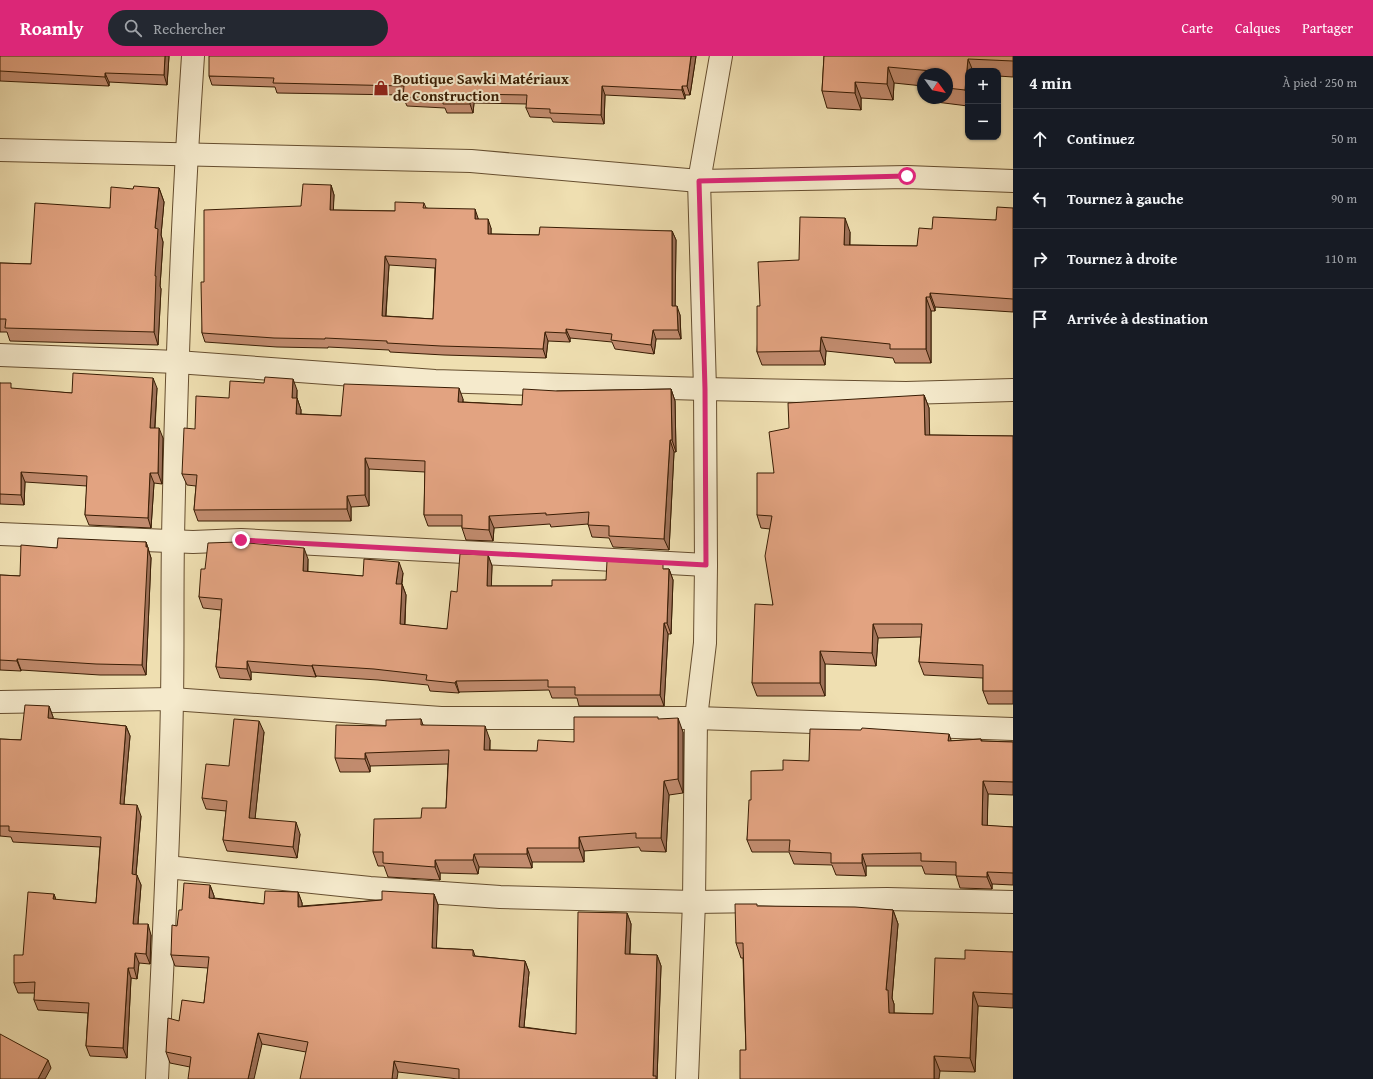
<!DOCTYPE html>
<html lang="fr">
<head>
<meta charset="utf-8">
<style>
	body { margin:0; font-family:"Gentium Book Plus",serif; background:#242831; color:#f1f3f6 }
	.controls { position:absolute; right:12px; top:12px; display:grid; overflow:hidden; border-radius:8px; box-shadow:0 1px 3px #0004 }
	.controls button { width:36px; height:36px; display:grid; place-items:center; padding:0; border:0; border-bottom:1px solid #363941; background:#171b24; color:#f1f3f6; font:20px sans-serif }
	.compass { position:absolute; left:917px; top:12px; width:36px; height:36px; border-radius:50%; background:#171b24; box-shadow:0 1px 3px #0004; rotate:123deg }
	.stop { position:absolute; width:12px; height:12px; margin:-9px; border:3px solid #db2777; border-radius:50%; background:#fff }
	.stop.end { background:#db2777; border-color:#fff; box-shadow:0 1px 4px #0008 }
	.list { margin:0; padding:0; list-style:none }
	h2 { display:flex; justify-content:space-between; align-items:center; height:52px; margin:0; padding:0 16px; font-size:17px }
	h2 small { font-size:13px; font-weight:400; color:#9ea1a6 }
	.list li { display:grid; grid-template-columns:26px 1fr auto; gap:12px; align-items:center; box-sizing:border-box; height:60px; padding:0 16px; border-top:1px solid #363941 }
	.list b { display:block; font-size:15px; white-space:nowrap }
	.list em { font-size:13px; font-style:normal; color:#9ea1a6 }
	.icon { flex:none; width:22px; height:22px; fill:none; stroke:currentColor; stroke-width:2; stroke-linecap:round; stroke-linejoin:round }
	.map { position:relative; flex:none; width:1013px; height:1023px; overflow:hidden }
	header { display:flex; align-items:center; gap:24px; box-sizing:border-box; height:56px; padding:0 20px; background:#db2777; color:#fff }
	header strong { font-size:19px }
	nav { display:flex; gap:22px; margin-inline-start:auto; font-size:14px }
	.search { width:280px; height:36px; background:#242831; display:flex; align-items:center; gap:10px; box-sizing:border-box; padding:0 14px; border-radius:22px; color:#9ea1a6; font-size:15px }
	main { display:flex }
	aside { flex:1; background:#171b24 }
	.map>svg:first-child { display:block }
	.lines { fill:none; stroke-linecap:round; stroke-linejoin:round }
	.minor-casing { stroke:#664e2f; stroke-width:24 }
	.minor { stroke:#f5eacc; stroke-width:22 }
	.wall { fill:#c28c6f; stroke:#391d04; fill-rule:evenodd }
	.shaded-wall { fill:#9e725a; stroke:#391d04 }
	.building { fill:#e2a381; stroke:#391d04; fill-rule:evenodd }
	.route { stroke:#db2777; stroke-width:5 }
	.labels { text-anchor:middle; stroke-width:4; stroke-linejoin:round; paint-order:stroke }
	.poi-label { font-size:15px; font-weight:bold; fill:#391d04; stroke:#f5eacc; text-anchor:start }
</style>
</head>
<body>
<header>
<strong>Roamly</strong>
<div class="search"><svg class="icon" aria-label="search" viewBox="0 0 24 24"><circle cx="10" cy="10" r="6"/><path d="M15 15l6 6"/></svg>Rechercher</div>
<nav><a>Carte</a><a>Calques</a><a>Partager</a></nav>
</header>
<main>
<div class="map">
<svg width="1013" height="1023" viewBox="0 0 1013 1023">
	<rect width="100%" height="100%" fill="#efdfb1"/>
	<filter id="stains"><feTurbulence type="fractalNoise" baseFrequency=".005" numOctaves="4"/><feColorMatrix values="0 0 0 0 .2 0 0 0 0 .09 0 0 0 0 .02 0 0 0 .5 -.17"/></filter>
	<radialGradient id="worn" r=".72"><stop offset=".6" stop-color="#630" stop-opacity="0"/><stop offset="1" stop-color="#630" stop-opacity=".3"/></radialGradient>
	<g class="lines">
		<defs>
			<g id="minor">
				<path d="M0 94 471 105 699 125 907 121 1013 125"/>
				<path d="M0 299 177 306 435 325 705 333 906 337 1013 334"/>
				<path d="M0 478 193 486 241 484 706 509"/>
				<path d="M0 646 172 643 441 662H696L1013 673"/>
				<path d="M167 811 370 832 500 841 694 846 887 843 1013 846"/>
				<path d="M157 1023C163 896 170 769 172 643 173 589 172 536 173 483 176 322 182 161 193 0"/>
				<path d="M687 1023 694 846 696 662 705 587 706 509 705 333 699 125 721 0"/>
			</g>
		</defs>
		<use href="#minor" class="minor-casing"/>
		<use href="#minor" class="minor"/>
	</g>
	<g class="wall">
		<path d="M0 0H169L167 29 109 26V30L0 25Z"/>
		<path d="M696 0 690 39H685V43L605 39 604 68 553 66 551 62 530 61 526 52 527 48 474 47 473 57H447L445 52 407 50 403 41V39L277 37 275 31 212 29 209 20Z"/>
		<path d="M824 0H1013V21L998 20V15H968V50L936 46 935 42H947V18H923V30L894 27 893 44 861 42V54L827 52 822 35Z"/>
		<path d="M331 129 334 139 333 154 395 155 424 147 426 152 478 162V163L491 172V178L539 179 672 175 676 184 675 250 680 259 681 283H656L654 298 615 293 612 286 570 282V286L548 285 546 302 444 299 390 296 389 294 328 291V292L277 291 205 286 202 277 204 226 301 150ZM389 209 435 212 433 263 386 260Z"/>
		<path d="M159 132 164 146 161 179 163 186 160 230 161 233 158 289 10 285 7 276H0V207L31 208 110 152 133 133Z"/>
		<path d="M1013 152V256L935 251V255H931V307H895L893 302 826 295 825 309H762L757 296 760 250 799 204 850 176V189L917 190 932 173 996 164Z"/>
		<path d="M0 327 13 333 72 337 157 332 155 372 163 382 162 428 154 427 151 472 89 469 85 459 87 430 25 426 24 449 0 448Z"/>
		<path d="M671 333 675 345 676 396H674L669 494 613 491 609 482 592 481 588 468 551 471 550 468 494 472 493 485 466 484 462 472V470H428L424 459 425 416 369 413V450L351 451V465H198L194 454 196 430 187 429 182 418 195 373 229 342 297 334V342L301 354V358L341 360 463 343V346L522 349 557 335Z"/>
		<path d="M924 339 929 352V379L1013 380V648H988L983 635V622L924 619 919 606 921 581 878 582 876 610 825 608V640H757L752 627 773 549 770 473 761 472 757 459 774 417 789 372Z"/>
		<path d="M146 486 151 502 146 619H100L21 614V615L0 614V519L20 520 57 492Z"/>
		<path d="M488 499 492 510 491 530H552L606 524 665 513H669L673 524 671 578H668L664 650H579L577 642H552L549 634 459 636V637L430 635 428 629 378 624 316 620V621L251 616V624L220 622 216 611 221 554 203 552 199 541 205 513 308 503V516L363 520 403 517 402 528 406 539 405 569 447 573 457 536Z"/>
		<path d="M49 650 53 661V663L126 670 130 680 124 748 141 760 136 819 141 829 138 868 151 879 150 908 139 907 137 923 131 922 127 1002 90 1000 86 990 88 957 38 954 34 944 35 937H18L14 927 23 899 54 838 56 844 96 847 100 791 13 786 11 781 0 780V683L21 684Z"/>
		<path d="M421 663 423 669 490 684V694L537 695 574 686 658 663 683 676V737L669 739 666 796 641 795 639 791 584 795V806H532V812L479 811 478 818 440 817V824L388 821 384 810H378L373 796 421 762 446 752 448 708 370 710V716H340L335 702 386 670Z"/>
		<path d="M264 676 255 762 300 778 297 802 227 795 223 784 226 755 206 753 202 742 229 710Z"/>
		<path d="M981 683 982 685 1013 686V739L988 738 987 770 1013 771V829L992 828V833L960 832 956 819 925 818 922 810H866V820L836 819 832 809 794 808 789 796H752L747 784 751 744 783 714 809 705 951 685Z"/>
		<path d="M210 829 214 840V842L264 848 298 836 302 847V850L382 844 434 838 438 849 436 892 473 894 475 900 525 905 529 916 524 971 576 978 627 857 631 868 630 898 657 899 661 910 657 1023H458L398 1016 306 996 262 988 190 1011 170 1007 166 996 179 965 204 947 208 912 175 910 171 899 177 870 182 854Z"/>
		<path d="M758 850 893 854 898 868 892 942 894 948V957L933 958 965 903 1013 896V952L978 950 975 1016 940 1015 746 994 743 902H741L736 887Z"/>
	</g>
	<g class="shaded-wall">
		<path d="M165 0H169L167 29 164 19Z"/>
		<path d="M691 0H696L690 39 687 30Z"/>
		<path d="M968 3 973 15H968V43L965 34Z"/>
		<path d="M888 11 894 27 893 44 887 28Z"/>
		<path d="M105 17 109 26V30L105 21Z"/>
		<path d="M855 26 861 42V54L855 37Z"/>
		<path d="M602 30 605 39 604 68 601 59Z"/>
		<path d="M682 30 685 39V43L682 34Z"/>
		<path d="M470 38 474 47 473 57 470 48Z"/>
		<path d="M331 129 334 139 333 163 330 154Z"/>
		<path d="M159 132 164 146 161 179 163 186 160 230 161 233 158 289 154 276 155 172Z"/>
		<path d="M475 153 478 162V172L475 163Z"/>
		<path d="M845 162 850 176 849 203 844 189Z"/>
		<path d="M488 163 491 172V187L488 178Z"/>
		<path d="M672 175 676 184 675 259 672 250Z"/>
		<path d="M385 200 389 209 385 269 382 260Z"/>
		<path d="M930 237 935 251V255L930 241Z"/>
		<path d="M926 241 931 255V307L926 293Z"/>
		<path d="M677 250 680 259 681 283 678 274Z"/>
		<path d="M566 273 570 282V286L566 277Z"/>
		<path d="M653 274 656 283 654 298 651 289Z"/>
		<path d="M545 276 548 285 546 302 543 293Z"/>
		<path d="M821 281 826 295 825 309 820 295Z"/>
		<path d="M153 322 157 332 154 382 150 372Z"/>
		<path d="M293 323 297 334 296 354 292 342Z"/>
		<path d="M459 332 463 343 462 357 458 346Z"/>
		<path d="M671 333 675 345 676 396 672 384Z"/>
		<path d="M924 339 929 352 930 392 925 379Z"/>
		<path d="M297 342 301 354 300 369 296 358Z"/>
		<path d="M159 372 163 382 162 428 158 417Z"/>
		<path d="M670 384 674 396 669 494 664 483Z"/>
		<path d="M365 402 369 413V450L365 439Z"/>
		<path d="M21 416 25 426 24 449 21 439Z"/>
		<path d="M150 417 154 427 151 472 148 462Z"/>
		<path d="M347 440 351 451V465L347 453Z"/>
		<path d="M489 460 494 472 493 485 489 474Z"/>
		<path d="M146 486 151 502 146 619 142 609Z"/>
		<path d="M304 492 308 503 307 526 303 515Z"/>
		<path d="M488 499 492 510 491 541 487 530Z"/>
		<path d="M399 506 403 517 400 539 396 528Z"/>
		<path d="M669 513 673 524 671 578 667 567Z"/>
		<path d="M402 528 406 539 404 579 400 568Z"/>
		<path d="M664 567 668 578 664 650 660 639Z"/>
		<path d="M873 568 878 582 876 610 872 597Z"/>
		<path d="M820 595 825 608V640L820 627Z"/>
		<path d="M17 603 21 614V615L17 605Z"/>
		<path d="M247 605 251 616V624L247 613Z"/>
		<path d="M312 609 316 620V621L312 610Z"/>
		<path d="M456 625 459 636V637L455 627Z"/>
		<path d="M49 650 53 661 52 673 48 662Z"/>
		<path d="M678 662 683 676V737L678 723Z"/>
		<path d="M259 665 264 676 254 773 249 762Z"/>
		<path d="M126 670 130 680 123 758 120 748Z"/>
		<path d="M485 670 490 684 489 708 484 694Z"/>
		<path d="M949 678 953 690 948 685Z"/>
		<path d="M365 697 370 710V716L365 703Z"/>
		<path d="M664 725 669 739 666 796 661 782Z"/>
		<path d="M983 725 988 738 987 782 982 769Z"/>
		<path d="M137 749 141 760 135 829 132 818Z"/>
		<path d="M296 766 300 778 297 802 293 791Z"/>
		<path d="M579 781 584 795V806L579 792Z"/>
		<path d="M527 792 532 806V812L527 798Z"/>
		<path d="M474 798 479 811 478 818 473 804Z"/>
		<path d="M862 798 866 810V820L862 807Z"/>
		<path d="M435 804 440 817V824L435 811Z"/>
		<path d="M987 816 992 828V833L987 821Z"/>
		<path d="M137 819 141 829 137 878 133 868Z"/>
		<path d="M210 829 214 840 213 853 209 842Z"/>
		<path d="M298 836 302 847V862L298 851Z"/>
		<path d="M54 838 57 848 53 843Z"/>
		<path d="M434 838 438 849 436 903 432 892Z"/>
		<path d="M893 854 898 868 892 942 894 948V972L889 957 886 934Z"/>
		<path d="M627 857 631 868 629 909 625 898Z"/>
		<path d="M148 868 151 879 150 908 146 898Z"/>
		<path d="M135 897 139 907 137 923 134 912Z"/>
		<path d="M657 899 661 910 657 1023H654L653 1020Z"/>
		<path d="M525 905 529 916 523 982 519 971Z"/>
		<path d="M128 912 131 922 127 1002 123 992Z"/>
		<path d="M973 936 978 950 975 1016 970 1002Z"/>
		<path d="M258 977 262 988 254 1023H248Z"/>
		<path d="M934 1000 940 1015 939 1023H934Z"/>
		<path d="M48 1004 51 1012 45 1023H38Z"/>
		<path d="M394 1005 398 1016 397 1023H392Z"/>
	</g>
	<g class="building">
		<path d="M0 0H165L164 19 105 17V21L0 15Z"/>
		<path d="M209 0H691L687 30H682V34L602 30 601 59 550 57V53L526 52 527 39 470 38V48H443V42L403 41 404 30 273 27 274 22 209 20Z"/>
		<path d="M824 0H1013V5L968 3 965 34 947 32V18H931L932 15 888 11 887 28 855 26V37L822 35Z"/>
		<path d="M303 128 331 129 330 154 395 155V146L424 147 423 152 475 153V163H488V178L539 179 540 171 672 175V250H677L678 274H653L651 289 611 284 612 278 566 273V277L545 276 543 293 441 290 387 287V285L325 282V283L274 282 202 277 201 226H204V154L301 150ZM385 200 436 203 433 263 382 260Z"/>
		<path d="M134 130 159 132 155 172 158 173 155 220H156L154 276 5 272 6 263H0V207L31 208 35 147 110 152 111 131 133 133Z"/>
		<path d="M997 151 1013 152V243L930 237V241H926V293H890V288L821 281 820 295 757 296V250H760L758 206 799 204 800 161 845 162 844 189 917 190 919 172 932 173 933 161 996 164Z"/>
		<path d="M73 317 153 322 150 372H159L158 417H150L148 462 85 459 87 420 21 416V439L0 438V327H11V332L72 337Z"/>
		<path d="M265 321 293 323 292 342H297L296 358 341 360 344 328 459 332 458 346 522 349 523 333 557 335 671 333 672 384H670L664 483 609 480V470L588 469 589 456 546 459V457L489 460V474L462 472V459H424L425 405 365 402V439L347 440V453L194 454 197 419 182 418 184 372 195 373 196 340 229 342 230 325 264 327Z"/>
		<path d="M924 339 925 379 1013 380V635H983V609L919 606 922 568H873L872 597 820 595V627H752L755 548 773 549 765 500 772 460 757 459V417H774L769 376 789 372 788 347Z"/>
		<path d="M58 482 146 486V491H148L142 609 96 608 17 603V605L0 604V519L20 520 21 489 57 492Z"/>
		<path d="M237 486 304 492 303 515 363 520 364 503 399 506 396 528H402L400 568 447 573 451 535 457 536 460 498 488 499 487 530H552V524H606L607 505 663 508V513H669L667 567H664L660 639H575V631H548V624L456 625 455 627 426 624 427 619 374 613 312 609V610L247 605V613L216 611 222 543 199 541 201 513H205L208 487Z"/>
		<path d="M25 649 49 650 48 662 126 670 120 748 137 749 132 818 137 819 133 868H148L146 898 135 897 134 912H128L123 992 86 990 89 947 34 944 35 926 14 927V899H23L28 836 54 838 53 843 96 847 101 781 9 775V770H0V683L21 684Z"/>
		<path d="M574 661H658V663L678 662V723L664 725 661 782H636V777L579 781V792H527V798H474L473 804H435V811L383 807V796H373L374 763 421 762 422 752H446L449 694 365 697V703L335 702 336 669 386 670V664L421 663V669L485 670 484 694 537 695 538 684 574 686Z"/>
		<path d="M234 663 259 665 249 762 296 766 293 791 223 784 227 745 202 742 206 708 229 710Z"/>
		<path d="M862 672 949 678 948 685 981 683V685L1013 686V726L983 725 982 769 1013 771V817L987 816V821L956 820V806L921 805V797L862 798V807H831V797L789 795 790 784H747L749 744H751V715L783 714V704L809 705 810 673 861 674Z"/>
		<path d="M184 827 210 829 209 842 264 848 265 835 298 836V851L382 844V835L434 838 432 892 473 894V900L525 905 519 971 576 978 578 856 627 857 625 898 657 899 653 1020H656V1023H459V1013L394 1005 392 1023H300L308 986 258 977 248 1023H188L191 1001 166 996 168 962 179 965 182 944 204 947 209 901 171 899 172 869 177 870 179 854H182Z"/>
		<path d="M735 848H757V850L855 851 893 854 886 934H888L889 957 933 958 935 902 965 903V894L1013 896V938L973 936 970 1002 934 1000V1023H740V994H746L743 887H736Z"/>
		<path d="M0 978 48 1004 38 1023H0Z"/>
	</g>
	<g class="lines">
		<path class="route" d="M241 484 706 509 705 333 699 125 907 120"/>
	</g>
	<defs>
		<symbol id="shop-bare" viewBox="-9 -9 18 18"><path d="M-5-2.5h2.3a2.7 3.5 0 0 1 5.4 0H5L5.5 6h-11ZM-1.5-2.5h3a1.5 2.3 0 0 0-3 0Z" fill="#8f2418" stroke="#f5eacc" stroke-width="2.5" paint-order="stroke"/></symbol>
	</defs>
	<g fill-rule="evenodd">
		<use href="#shop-bare" x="370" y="21" width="22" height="22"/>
	</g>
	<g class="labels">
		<g class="poi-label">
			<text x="393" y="28">Boutique Sawki Matériaux<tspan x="393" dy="17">de Construction</tspan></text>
		</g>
	</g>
	<rect width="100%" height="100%" filter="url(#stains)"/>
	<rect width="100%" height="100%" fill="url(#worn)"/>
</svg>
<div class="controls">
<button>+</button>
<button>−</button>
</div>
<svg class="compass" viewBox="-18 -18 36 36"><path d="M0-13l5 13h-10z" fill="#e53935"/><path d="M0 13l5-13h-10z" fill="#9ea1a6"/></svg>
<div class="stop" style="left:907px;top:120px"></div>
<div class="stop end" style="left:241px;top:484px"></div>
</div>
<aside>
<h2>4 min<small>À pied · 250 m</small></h2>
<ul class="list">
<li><svg class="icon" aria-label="ahead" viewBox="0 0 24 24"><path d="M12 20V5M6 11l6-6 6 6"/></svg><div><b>Continuez</b></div><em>50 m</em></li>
<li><svg class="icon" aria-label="left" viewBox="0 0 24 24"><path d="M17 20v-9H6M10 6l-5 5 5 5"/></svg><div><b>Tournez à gauche</b></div><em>90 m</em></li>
<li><svg class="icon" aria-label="right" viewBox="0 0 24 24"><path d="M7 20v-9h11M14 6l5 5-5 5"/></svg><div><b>Tournez à droite</b></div><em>110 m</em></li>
<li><svg class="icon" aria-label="arrive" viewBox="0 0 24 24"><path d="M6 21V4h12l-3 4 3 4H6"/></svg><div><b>Arrivée à destination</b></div></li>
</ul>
</aside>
</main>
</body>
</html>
